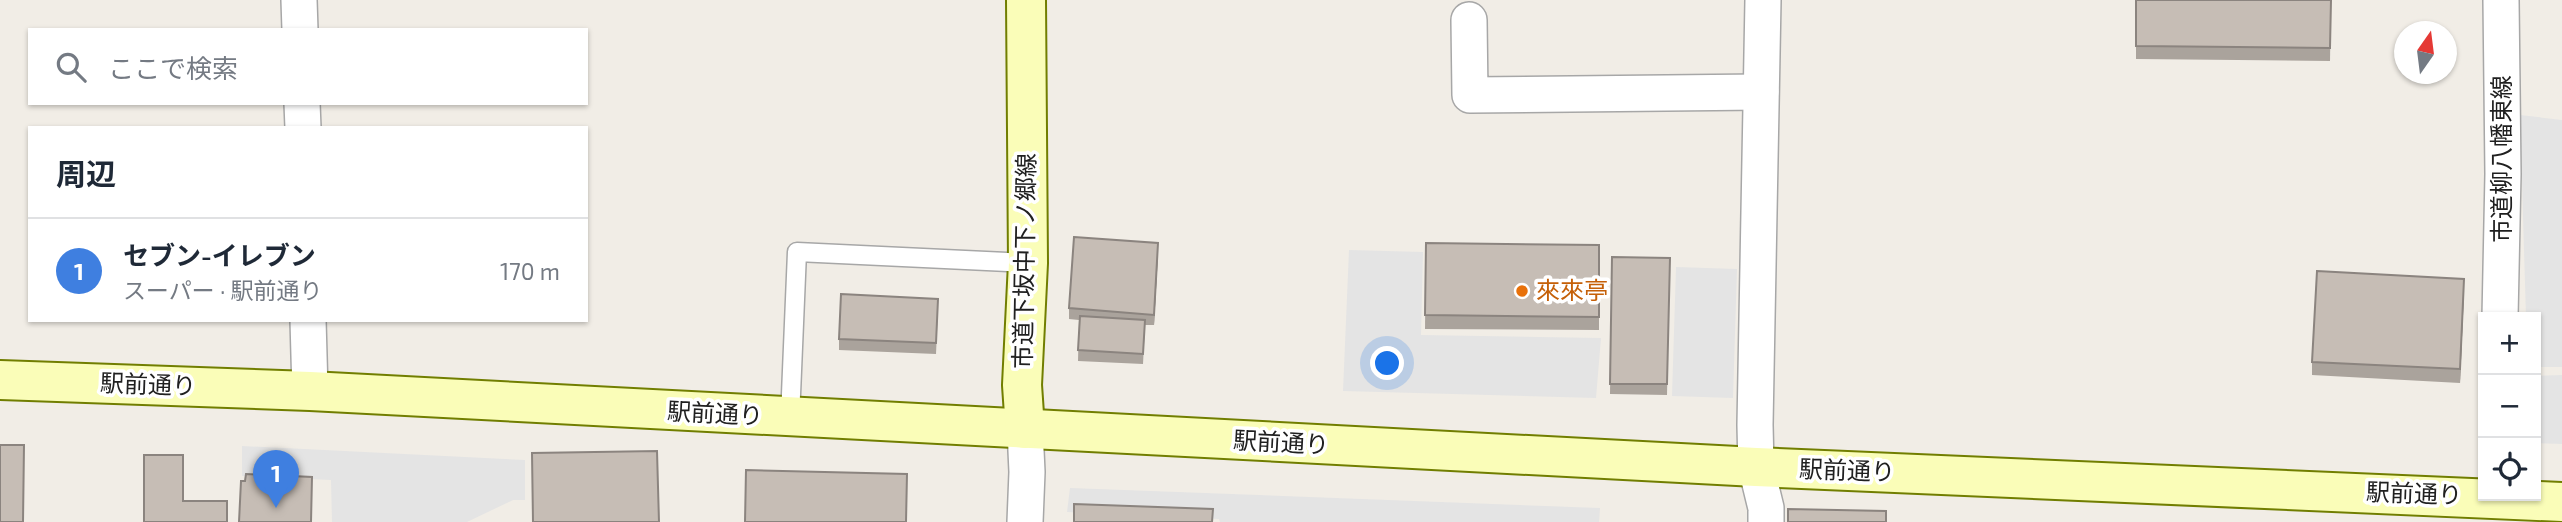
<!DOCTYPE html>
<html lang="ja">
<head>
<meta charset="utf-8">
<style>
	body { margin:0; font-family:"Exo 2","Noto Sans JP",sans-serif; background:#f6f6f7; color:#1f2937 }
	.controls { position:absolute; right:21px; bottom:21px; display:grid; overflow:hidden; border-radius:0px; box-shadow:0 2px 5px #0004 }
	.controls button { width:63px; height:63px; display:grid; place-items:center; padding:0; border:0; border-bottom:2px solid #e0e1e3; background:#fff; color:#1f2937; font:35px sans-serif }
	.compass { position:absolute; left:2394px; top:21px; width:63px; height:63px; border-radius:50%; background:#fff; box-shadow:0 2px 5px #0004; rotate:14deg }
	.you { position:absolute; left:1388px; top:364px; width:24px; height:24px; margin:-18px; border:5px solid #fff; border-radius:50%; background:#1a73e8; box-shadow:0 0 0 10px #1a73e833 }
	.badge { display:grid; place-items:center; width:46px; height:46px; border-radius:50%; background:#d93025; color:#fff; font-size:23px; font-weight:700 }
	.pin { position:absolute; translate:-50% -58px; filter:drop-shadow(0 2px 4px #0008) }
	.pin::after { content:''; position:absolute; top:37px; width:24px; height:21px; background:inherit; clip-path:polygon(0 0,100% 0,50% 100%) }
	.list { margin:0; padding:0; list-style:none }
	h2 { display:flex; justify-content:space-between; align-items:center; height:91px; margin:0; padding:0 28px; font-size:30px }
	h2 small { font-size:23px; font-weight:400; color:#747a83 }
	.list li { display:grid; grid-template-columns:46px 1fr auto; gap:21px; align-items:center; box-sizing:border-box; height:105px; padding:0 28px; border-top:2px solid #e0e1e3 }
	.list b { display:block; font-size:26px; white-space:nowrap }
	.list p { margin:0; font-size:23px; white-space:nowrap; color:#747a83 }
	.list em { font-size:23px; font-style:normal; color:#747a83 }
	.icon { flex:none; width:38px; height:38px; fill:none; stroke:currentColor; stroke-width:2; stroke-linecap:round; stroke-linejoin:round }
	.map { position:relative; flex:none; width:2562px; height:522px; overflow:hidden }
	.search { position:absolute; background:#fff; box-shadow:0 2px 5px #0004; left:28px; top:28px; width:560px; height:77px; display:flex; align-items:center; gap:18px; box-sizing:border-box; padding:0 24px; border-radius:0px; color:#747a83; font-size:26px }
	.panel { position:absolute; background:#fff; box-shadow:0 2px 5px #0004; left:28px; top:126px; width:560px; height:196px; border-radius:0px }
	.map>svg:first-child { display:block }
	.parking { fill:#e4e4e4 }
	.lines { fill:none; stroke-linecap:round; stroke-linejoin:round }
	.lane-casing { stroke:#a7a7a7; stroke-width:21 }
	.street-casing { stroke:#a7a7a7; stroke-width:38 }
	.secondary-casing { stroke:#717e00; stroke-width:42 }
	.lane { stroke:#fff; stroke-width:18 }
	.street { stroke:#fff; stroke-width:35 }
	.secondary { stroke:#fafdb8; stroke-width:38 }
	.wall { fill:#aaa39c }
	.shaded-wall { fill:#8b847f }
	.building { fill:#c6bdb5; stroke:#8b847f; stroke-width:2 }
	.food-dot { fill:#e8710a; stroke:#fff; stroke-width:2.5 }
	.labels { text-anchor:middle; stroke-width:7; stroke-linejoin:round; paint-order:stroke }
	.street-label { font-size:24px; fill:#202020; stroke:#fff }
	.food-label { font-size:24px; fill:#c56008; stroke:#fff; text-anchor:start }
</style>
</head>
<body>
<div class="map">
<svg width="2562" height="522" viewBox="0 0 2562 522">
	<rect width="100%" height="100%" fill="#f1ede6"/>
	<g class="parking">
		<path d="M2520 115 2562 120V367H2536V317H2526Z"/>
		<path d="M1349 250 1423 252 1421 335 1601 338 1596 398 1343 391Z"/>
		<path d="M1676 267 1737 269 1733 398 1672 396Z"/>
		<path d="M2562 375V444L2536 443V376Z"/>
		<path d="M242 446 525 460V500H513L467 522H332L331 480 242 476Z"/>
		<path d="M1070 488 1600 508 1599 522H1220L1219 519 1067 512Z"/>
	</g>
	<g class="lines">
		<defs>
			<path id="lane" d="M790 418 797 252 1028 263"/>
			<g id="street">
				<path d="M299 0 300 30"/>
				<path d="M1763 0 1755 425 1756 467 1766 508V522"/>
				<path d="M1469 20 1470 95 1761 92"/>
				<path d="M302 103 303 128"/>
				<path d="M2500 317 2503 174 2501 0"/>
				<path d="M308 320 310 391"/>
				<path d="M1025 429 1027 472 1025 522"/>
			</g>
			<g id="secondary">
				<path d="M0 380 310 391 1756 467 2562 502"/>
				<path d="M1025 429 1022 385 1028 263 1026 0"/>
			</g>
		</defs>
		<use href="#lane" class="lane-casing"/>
		<use href="#street" class="street-casing"/>
		<use href="#secondary" class="secondary-casing"/>
		<use href="#lane" class="lane"/>
		<use href="#street" class="street"/>
		<use href="#secondary" class="secondary"/>
	</g>
	<g class="wall">
		<path d="M2136 0H2331L2330 61 2136 59Z"/>
		<path d="M1426 243 1599 245V330L1425 329Z"/>
		<path d="M1158 254 1154 325H1145L1143 364 1078 361 1079 320 1069 319V308Z"/>
		<path d="M1612 257 1670 258 1667 395 1610 394Z"/>
		<path d="M2464 292 2460 383 2312 375V362Z"/>
		<path d="M938 309 936 354 839 350V339Z"/>
	</g>
	<g class="shaded-wall">
		<path d="M1158 243V254L1154 325V315Z"/>
		<path d="M2464 279V292L2460 383V369Z"/>
	</g>
	<g class="building">
		<path d="M2136 0H2331L2330 48 2136 46Z"/>
		<path d="M1074 237 1158 243 1154 315 1069 308Z"/>
		<path d="M1426 243 1599 245V317L1425 315Z"/>
		<path d="M1612 257 1670 258 1667 384H1610Z"/>
		<path d="M2317 271 2464 279 2460 369 2312 362Z"/>
		<path d="M841 294 938 299 936 343 839 339Z"/>
		<path d="M1080 316 1145 320 1143 354 1078 350Z"/>
		<path d="M0 445H24L23 522H0Z"/>
		<path d="M657 451 659 522H533L532 453Z"/>
		<path d="M144 455H183V501H227V522H144Z"/>
		<path d="M746 470 907 474 906 522H745Z"/>
		<path d="M246 474 312 477 311 522H239L241 481H245Z"/>
		<path d="M1074 504 1213 509 1212 522H1074Z"/>
		<path d="M1788 509 1886 511V522H1788Z"/>
	</g>
	<circle class="food-dot" cx="1522" cy="291" r="7"/>
	<g class="labels">
		<g class="street-label">
			<text transform="translate(2502 159) rotate(-90)" y="8">市道柳八幡東線</text>
			<text transform="translate(1025 261) rotate(-89)" y="8">市道下坂中下ノ郷線</text>
			<text transform="translate(148 385) rotate(2)" y="8">駅前通り</text>
			<text transform="translate(715 414) rotate(3)" y="8">駅前通り</text>
			<text transform="translate(1281 443) rotate(3)" y="8">駅前通り</text>
			<text transform="translate(1847 471) rotate(2)" y="8">駅前通り</text>
			<text transform="translate(2414 494) rotate(2)" y="8">駅前通り</text>
		</g>
		<g class="food-label">
			<text x="1536" y="299">來來亭</text>
		</g>
	</g>
</svg>
<div class="controls">
<button>+</button>
<button>−</button>
<button><svg class="icon" aria-label="locate" viewBox="0 0 24 24"><circle cx="12" cy="12" r="6"/><path d="M12 2v4M12 18v4M2 12h4M18 12h4"/></svg></button>
</div>
<svg class="compass" viewBox="-18 -18 36 36"><path d="M0-13l5 13h-10z" fill="#e53935"/><path d="M0 13l5-13h-10z" fill="#747a83"/></svg>
<div class="you"></div>
<div class="pin badge" style="left:276px;top:508px;background:#3f7fe0">1</div>
<div class="search"><svg class="icon" aria-label="search" viewBox="0 0 24 24"><circle cx="10" cy="10" r="6"/><path d="M15 15l6 6"/></svg>ここで検索</div>
<section class="panel">
<h2>周辺<small></small></h2>
<ul class="list">
<li><span class="badge" style="background:#3f7fe0">1</span><div><b>セブン-イレブン</b><p>スーパー · 駅前通り</p></div><em>170 m</em></li>
</ul>
</section>
</div>
</body>
</html>
